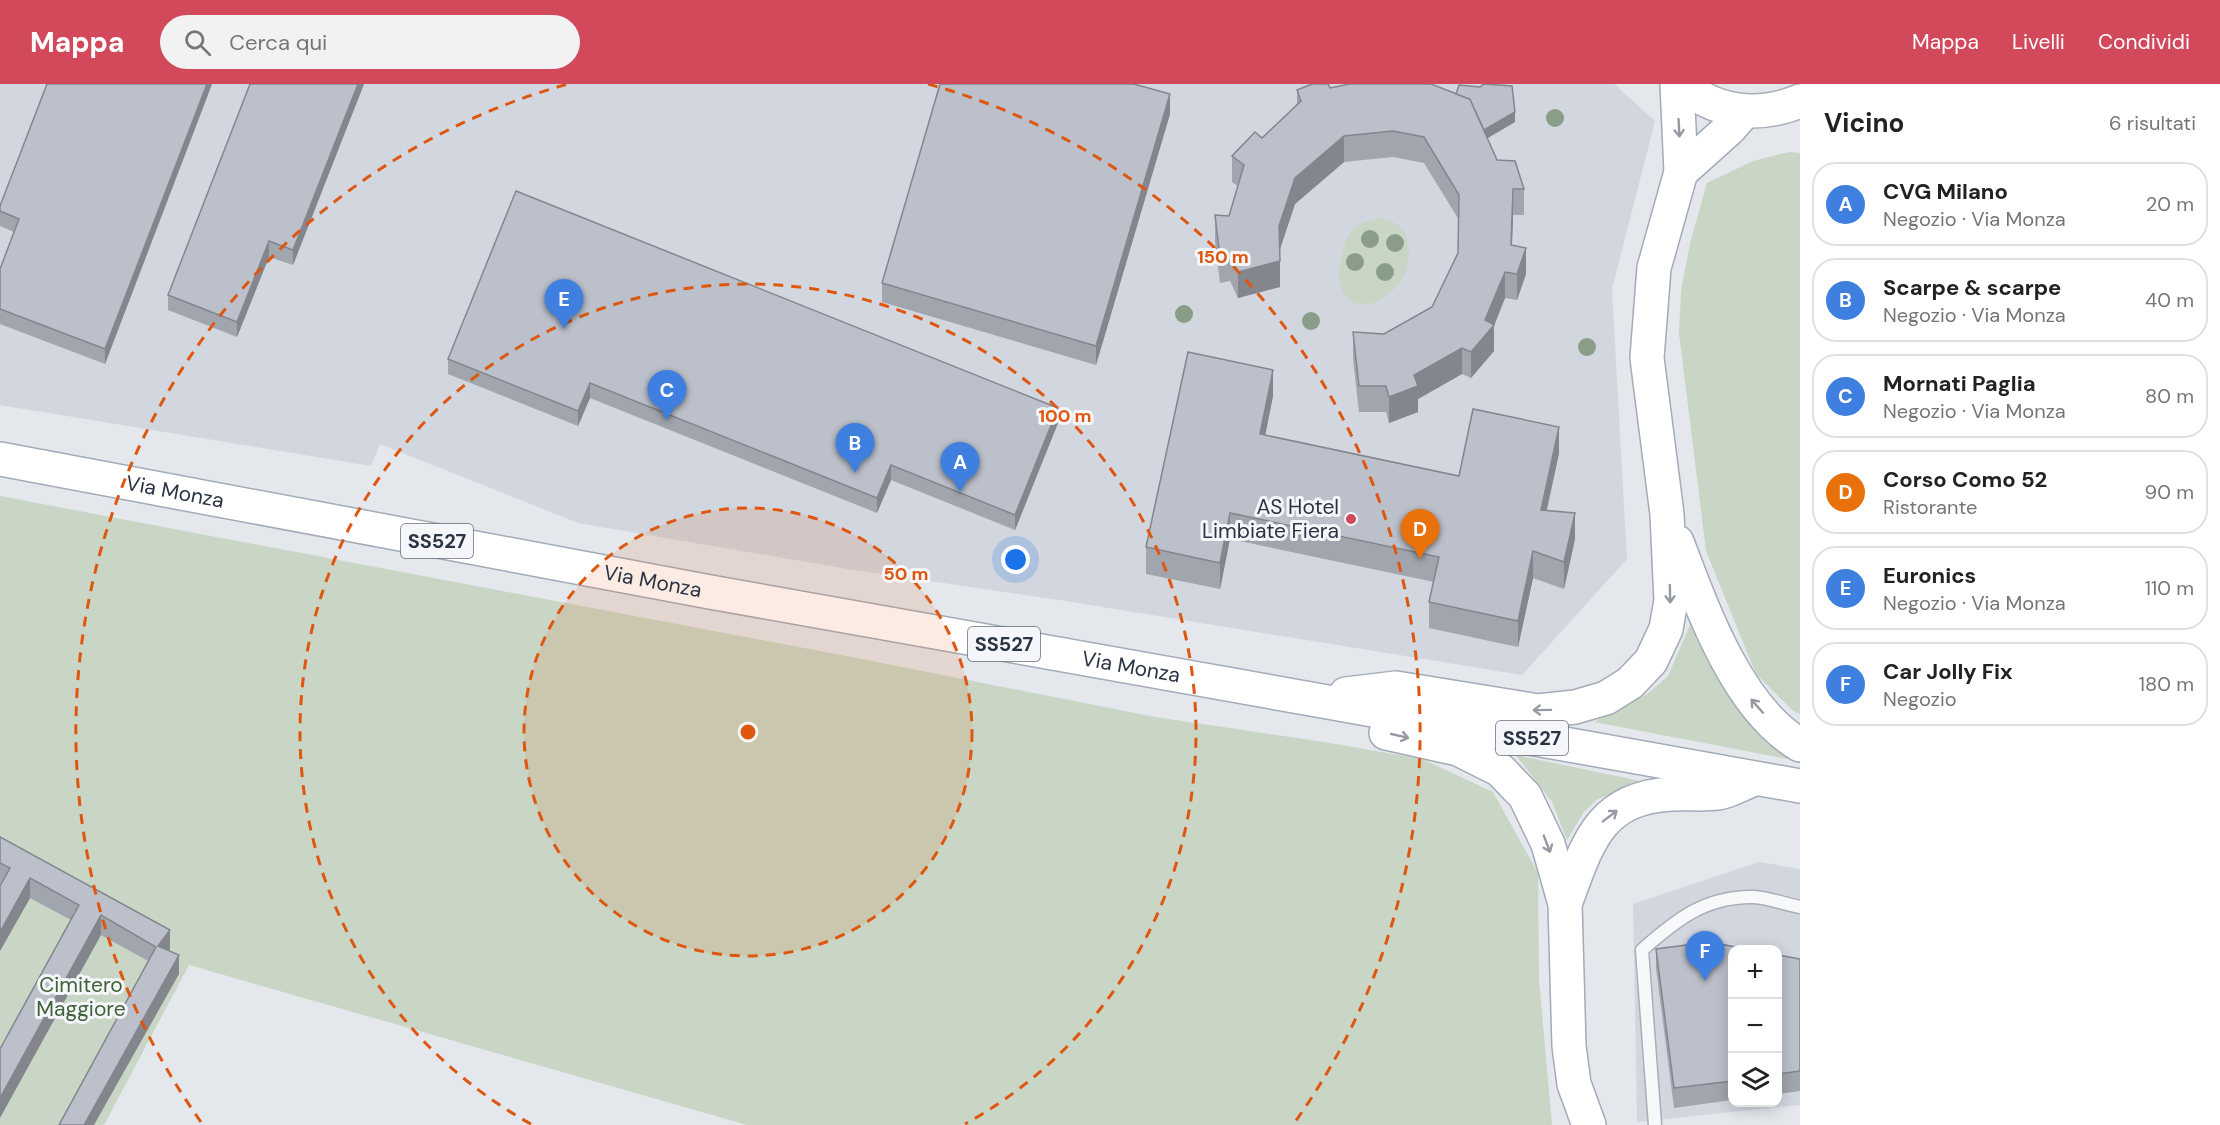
<!DOCTYPE html>
<html lang="it">
<head>
<meta charset="utf-8">
<style>
	body { margin:0; font-family:"DM Sans",sans-serif; background:#f2f2f2; color:#222 }
	.controls { position:absolute; right:18px; bottom:18px; display:grid; overflow:hidden; border-radius:12px; box-shadow:0 3px 15px #0003 }
	.controls button { width:54px; height:54px; display:grid; place-items:center; padding:0; border:0; border-bottom:2px solid #e0e0e0; background:#fff; color:#222; font:30px sans-serif }
	.you { position:absolute; left:1016px; top:476px; width:21px; height:21px; margin:-15px; border:4px solid #fff; border-radius:50%; background:#1a73e8; box-shadow:0 0 0 9px #1a73e833 }
	.badge { display:grid; place-items:center; width:39px; height:39px; border-radius:50%; background:#d1495b; color:#fff; font-size:20px; font-weight:700 }
	.pin { position:absolute; translate:-50% -50px; filter:drop-shadow(0 2px 3px #0008) }
	.pin::after { content:''; position:absolute; top:32px; width:21px; height:18px; background:inherit; clip-path:polygon(0 0,100% 0,50% 100%) }
	.list { margin:0; padding:0; list-style:none }
	h2 { display:flex; justify-content:space-between; align-items:center; height:78px; margin:0; padding:0 24px; font-size:26px }
	h2 small { font-size:20px; font-weight:400; color:#767676 }
	.list li { display:grid; grid-template-columns:39px 1fr auto; gap:18px; align-items:center; box-sizing:border-box; height:84px; margin:0 12px 12px; padding:0 12px; border:2px solid #e0e0e0; border-radius:24px }
	.list b { display:block; font-size:22px; white-space:nowrap }
	.list p { margin:0; font-size:20px; white-space:nowrap; color:#767676 }
	.list em { font-size:20px; font-style:normal; color:#767676 }
	.icon { flex:none; width:33px; height:33px; fill:none; stroke:currentColor; stroke-width:2; stroke-linecap:round; stroke-linejoin:round }
	.map { position:relative; flex:none; width:1800px; height:1041px; overflow:hidden }
	header { display:flex; align-items:center; gap:36px; box-sizing:border-box; height:84px; padding:0 30px; background:#d1495b; color:#fff }
	header strong { font-size:28px }
	nav { display:flex; gap:33px; margin-inline-start:auto; font-size:21px }
	.search { width:420px; height:54px; background:#f2f2f2; display:flex; align-items:center; gap:15px; box-sizing:border-box; padding:0 21px; border-radius:33px; color:#767676; font-size:22px }
	main { display:flex }
	aside { flex:1; background:#fff }
	.map>svg:first-child { display:block }
	.built { fill:#d2d6de; fill-rule:evenodd }
	.green { fill:#c9d6c5 }
	.lines { fill:none; stroke-linecap:round; stroke-linejoin:round }
	.lane-casing { stroke:#a9aeb7; stroke-width:15 }
	.secondary-casing { stroke:#a9aeb7; stroke-width:36 }
	.primary-casing { stroke:#a3abb8; stroke-width:36 }
	.lane { stroke:#f7f8fa; stroke-width:12 }
	.secondary { stroke:#fff; stroke-width:33 }
	.primary { stroke:#fff; stroke-width:33 }
	.tree { fill:#899d89 }
	.wall { fill:#a1a5ae }
	.shaded-wall { fill:#83868d }
	.building { fill:#bbc0ca; stroke:#83868d; stroke-width:1.5 }
	.oneway { stroke:#959aa2 }
	.ring { fill:none; stroke:#df570f; stroke-width:3; stroke-dasharray:10 8 }
	.poi-dot { fill:#d1495b; stroke:#f4f6f9; stroke-width:2 }
	.labels { text-anchor:middle; stroke-width:6; stroke-linejoin:round; paint-order:stroke }
	.shield { fill:#f4f6f9; stroke:#676e7b; stroke-width:1.5 }
	.shield-label { font-size:20px; font-weight:bold; fill:#2b3445 }
	.street-label { font-size:21px; fill:#2b3445; stroke:#f4f6f9 }
	.poi-label { font-size:21px; fill:#2b3445; stroke:#f4f6f9; text-anchor:end }
	.park-label { font-size:21px; fill:#3f6138; stroke:#f4f6f9 }
	.centre { fill:#df570f; stroke:#f4f6f9; stroke-width:3 }
	.ring-label { font-size:18px; text-anchor:middle; font-weight:bold; fill:#df570f; stroke:#f4f6f9; stroke-width:6; stroke-linejoin:round; paint-order:stroke }
</style>
</head>
<body>
<header>
<strong>Mappa</strong>
<div class="search"><svg class="icon" aria-label="search" viewBox="0 0 24 24"><circle cx="10" cy="10" r="6"/><path d="M15 15l6 6"/></svg>Cerca qui</div>
<nav><a>Mappa</a><a>Livelli</a><a>Condividi</a></nav>
</header>
<main>
<div class="map">
<svg width="1800" height="1041" viewBox="0 0 1800 1041">
	<rect width="100%" height="100%" fill="#e4e7ec"/>
	<g class="built">
		<path d="M0 0H1614L1655 37 1612 205 1627 475 1522 591 1066 517 848 485 578 439 380 360 371 382 0 321Z"/>
		<path d="M1759 778 1800 785V1021L1637 1038 1633 820ZM1732 866H1778V1018H1732Z"/>
	</g>
	<g class="green">
		<path d="M1789 68 1800 69V630L1793 627 1756 590 1706 467 1679 249 1681 207 1690 159 1707 99 1753 77Z"/>
		<path d="M1381 134C1386 136 1393 137 1398 141 1405 146 1406 152 1408 160 1418 208 1351 246 1340 199 1338 191 1340 179 1342 171 1347 146 1356 138 1381 134Z"/>
		<path d="M0 412 862 575 1155 633 1324 658 1422 675 1493 708 1538 789 1539 896 1552 1041H747L189 881 104 1041H0Z"/>
		<path d="M1690 541 1717 592 1755 644 1793 676 1594 638 1647 610 1668 592Z"/>
		<path d="M1516 671 1640 697 1596 716 1584 728 1567 756 1552 718Z"/>
	</g>
	<g class="lines">
		<defs>
			<path id="lane" d="M1655 1041 1642 866C1676 836 1705 812 1754 813 1769 814 1785 820 1800 823"/>
			<path id="secondary" d="M1682 0C1716 30 1759 34 1800 17"/>
			<g id="primary">
				<path d="M1681 88 1729 45 1744 28"/>
				<path id="s1" d="M0 375 710 508 1800 702"/>
				<path d="M1677 458C1702 524 1737 624 1800 661"/>
				<path d="M1346 610 1396 604 1538 627 1575 623 1606 614 1630 599 1651 577 1666 545 1671 517 1667 430 1647 274 1654 184 1681 88 1677 0"/>
				<path d="M1386 649 1458 665 1500 686 1525 712 1548 760 1565 820 1569 962 1574 1000 1589 1041"/>
				<path d="M1565 820C1587 761 1598 714 1671 710 1686 709 1702 711 1718 709 1728 708 1741 700 1752 696"/>
			</g>
		</defs>
		<use href="#lane" class="lane-casing"/>
		<use href="#secondary" class="secondary-casing"/>
		<use href="#primary" class="primary-casing"/>
		<use href="#lane" class="lane"/>
		<use href="#secondary" class="secondary"/>
		<use href="#primary" class="primary"/>
	</g>
	<g class="tree">
		<circle cx="1555" cy="34" r="9"/>
		<circle cx="1370" cy="155" r="9"/>
		<circle cx="1395" cy="159" r="9"/>
		<circle cx="1355" cy="178" r="9"/>
		<circle cx="1385" cy="188" r="9"/>
		<circle cx="1184" cy="230" r="9"/>
		<circle cx="1311" cy="237" r="9"/>
		<circle cx="1587" cy="263" r="9"/>
	</g>
	<g class="wall">
		<path d="M47 0H212L105 280 0 240V185L14 148 0 142V122Z"/>
		<path d="M364 0 293 181 269 173 237 253 168 226V211Z"/>
		<path d="M1330 4 1515 38 1487 54 1497 76 1524 105V131H1513L1512 161 1526 190 1517 216 1505 214 1494 241V267L1471 294 1462 290 1418 315V328L1389 339 1386 328H1359L1353 275V248L1384 250 1432 223 1458 169 1459 136 1424 79 1393 73 1344 78 1295 120 1280 165V203L1238 214 1230 197 1220 199 1215 158V131L1229 132 1238 102 1232 98V72L1262 54 1297 21V6Z"/>
		<path d="M1170 30 1096 281 882 218V199Z"/>
		<path d="M448 275 1058 339 1015 446 891 396 877 429 590 314 578 342 448 290Z"/>
		<path d="M1273 312 1265 352 1459 392 1559 369 1547 426 1575 455 1564 505 1533 494 1518 563 1429 544V518L1434 498 1230 455 1220 505 1146 490V463Z"/>
		<path d="M0 753 170 865 169 866 179 890 148 877 101 851 71 836 30 814 0 867V802L2 799H0Z"/>
		<path d="M1656 865 1732 866V1016L1674 1024 1656 884Z"/>
		<path d="M1778 871 1800 875V1007L1778 1010Z"/>
	</g>
	<g class="shaded-wall">
		<path d="M207 0H212L105 280V265Z"/>
		<path d="M358 0H364L293 181V166Z"/>
		<path d="M1170 10V30L1096 281V262Z"/>
		<path d="M1515 28V38L1481 58V47Z"/>
		<path d="M1344 52V78L1295 120 1279 168V142L1295 94Z"/>
		<path d="M1513 105V131L1511 187V161Z"/>
		<path d="M269 157V173L237 253V238Z"/>
		<path d="M1526 164V190L1517 216V190Z"/>
		<path d="M1280 177V203L1238 214V188Z"/>
		<path d="M1505 188V214L1494 242V241V267L1471 294V268Z"/>
		<path d="M1462 264V290L1418 315V328L1389 339V313L1414 291Z"/>
		<path d="M1273 286V312L1260 377V350Z"/>
		<path d="M590 299V314L578 342V327Z"/>
		<path d="M1058 324V339L1015 446V431Z"/>
		<path d="M1559 343V369L1541 452V426Z"/>
		<path d="M891 381V396L877 429V414Z"/>
		<path d="M1230 429V455L1220 505V479Z"/>
		<path d="M1575 429V455L1564 505V478Z"/>
		<path d="M1533 467V494L1518 563V537Z"/>
		<path d="M30 794V814L0 867V848Z"/>
		<path d="M101 831V851L0 1034V1014Z"/>
		<path d="M170 846V865L158 881V862Z"/>
		<path d="M179 871V890L94 1041H84Z"/>
	</g>
	<g class="building">
		<path d="M47 0H207L105 265 0 225V185L19 135 0 127V122Z"/>
		<path d="M250 0H358L293 166 269 157 237 238 168 211Z"/>
		<path d="M940 0H1134L1170 10 1096 262 882 199Z"/>
		<path d="M1312 0H1328L1330 4 1350 0H1431L1470 15 1497 76 1515 77 1524 105H1513L1511 161 1526 164 1517 190 1505 188 1485 236 1494 241 1471 268 1462 264 1414 291 1418 302 1389 313 1386 302H1359L1353 248 1384 250 1432 223 1458 169 1459 111 1424 53 1393 47 1344 52 1295 94 1279 142 1280 177 1238 188 1230 171 1220 173 1215 131 1229 132 1244 81 1232 72 1255 48 1262 54 1301 17 1297 6Z"/>
		<path d="M1484 0 1512 2 1515 28 1484 46 1470 15 1456 10 1459 1 1480 3Z"/>
		<path d="M516 107 1058 324 1015 431 891 381 877 414 590 299 578 327 448 275Z"/>
		<path d="M1188 268 1273 286 1260 350 1459 392 1473 325 1559 343 1541 426 1575 429 1564 478 1533 467 1518 537 1429 518 1439 473 1230 429 1220 479 1146 463Z"/>
		<path d="M0 753 170 846 158 862 179 871 84 1041H59L156 863 101 831 0 1014V965L79 821 30 794 0 848V802L10 784 0 779Z"/>
		<path d="M1710 858 1751 866H1732V997L1674 1004 1656 865Z"/>
		<path d="M1778 871 1800 875V987L1778 990Z"/>
	</g>
	<defs><path id="oneway-shaft" d="M-6 0H5M1.5-3L5.5 0L1.5 3" fill="none" stroke-width="1.6" stroke-linecap="round" stroke-linejoin="round" transform="scale(1.5)"/></defs>
	<g class="oneway">
		<use href="#oneway-shaft" transform="translate(1679 44) rotate(87)"/>
		<use href="#oneway-shaft" transform="translate(1670 510) rotate(89)"/>
		<use href="#oneway-shaft" transform="translate(1757 622) rotate(-131)"/>
		<use href="#oneway-shaft" transform="translate(1542 626) rotate(179)"/>
		<use href="#oneway-shaft" transform="translate(1400 652) rotate(13)"/>
		<use href="#oneway-shaft" transform="translate(1610 732) rotate(-37)"/>
		<use href="#oneway-shaft" transform="translate(1547 760) rotate(69)"/>
	</g>
	<circle cx="748" cy="648" r="224" fill="#df570f" fill-opacity=".12"/>
	<g class="ring">
		<circle cx="748" cy="648" r="224"/>
		<path d="M531 1040A448 448 0 1 1 965 1040"/>
		<path d="M201 1038A672 672 0 0 1 568 0M928 0A672 672 0 0 1 1295 1038"/>
	</g>
	<circle class="poi-dot" cx="1351" cy="435" r="6"/>
	<g class="labels">
		<g class="shield">
			<rect x="401" y="440" width="72" height="34" rx="4.5"/>
			<rect x="968" y="543" width="72" height="34" rx="4.5"/>
			<rect x="1496" y="637" width="72" height="34" rx="4.5"/>
		</g>
		<g class="shield-label">
			<text x="437" y="464">SS527</text>
			<text x="1004" y="567">SS527</text>
			<text x="1532" y="661">SS527</text>
		</g>
		<g class="street-label">
			<text dy="7" stroke="none"><textPath href="#s1" startOffset="178">Via Monza</textPath></text>
			<text dy="7" stroke="none"><textPath href="#s1" startOffset="664">Via Monza</textPath></text>
			<text dy="7" stroke="none"><textPath href="#s1" startOffset="1150">Via Monza</textPath></text>
		</g>
		<g class="poi-label">
			<text x="1339" y="430">AS Hotel<tspan x="1339" dy="24">Limbiate Fiera</tspan></text>
		</g>
		<g class="park-label">
			<text x="81" y="908">Cimitero<tspan x="81" dy="24">Maggiore</tspan></text>
		</g>
	</g>
	<circle cx="748" cy="648" r="9" class="centre"/>
	<g class="ring-label">
		<text x="1223" y="179">150 m</text>
		<text x="1065" y="338">100 m</text>
		<text x="906" y="496">50 m</text>
	</g>
</svg>
<div class="controls">
<button>+</button>
<button>−</button>
<button><svg class="icon" aria-label="layers" viewBox="0 0 24 24"><path d="M12 4l9 5-9 5-9-5zM3 14l9 5 9-5"/></svg></button>
</div>
<div class="you"></div>
<div class="pin badge" style="left:960px;top:408px;background:#3f7fe0">A</div>
<div class="pin badge" style="left:855px;top:389px;background:#3f7fe0">B</div>
<div class="pin badge" style="left:667px;top:336px;background:#3f7fe0">C</div>
<div class="pin badge" style="left:1420px;top:475px;background:#e8710a">D</div>
<div class="pin badge" style="left:564px;top:245px;background:#3f7fe0">E</div>
<div class="pin badge" style="left:1705px;top:897px;background:#3f7fe0">F</div>
</div>
<aside>
<h2>Vicino<small>6 risultati</small></h2>
<ul class="list">
<li><span class="badge" style="background:#3f7fe0">A</span><div><b>CVG Milano</b><p>Negozio · Via Monza</p></div><em>20 m</em></li>
<li><span class="badge" style="background:#3f7fe0">B</span><div><b>Scarpe &amp; scarpe</b><p>Negozio · Via Monza</p></div><em>40 m</em></li>
<li><span class="badge" style="background:#3f7fe0">C</span><div><b>Mornati Paglia</b><p>Negozio · Via Monza</p></div><em>80 m</em></li>
<li><span class="badge" style="background:#e8710a">D</span><div><b>Corso Como 52</b><p>Ristorante</p></div><em>90 m</em></li>
<li><span class="badge" style="background:#3f7fe0">E</span><div><b>Euronics</b><p>Negozio · Via Monza</p></div><em>110 m</em></li>
<li><span class="badge" style="background:#3f7fe0">F</span><div><b>Car Jolly Fix</b><p>Negozio</p></div><em>180 m</em></li>
</ul>
</aside>
</main>
</body>
</html>
